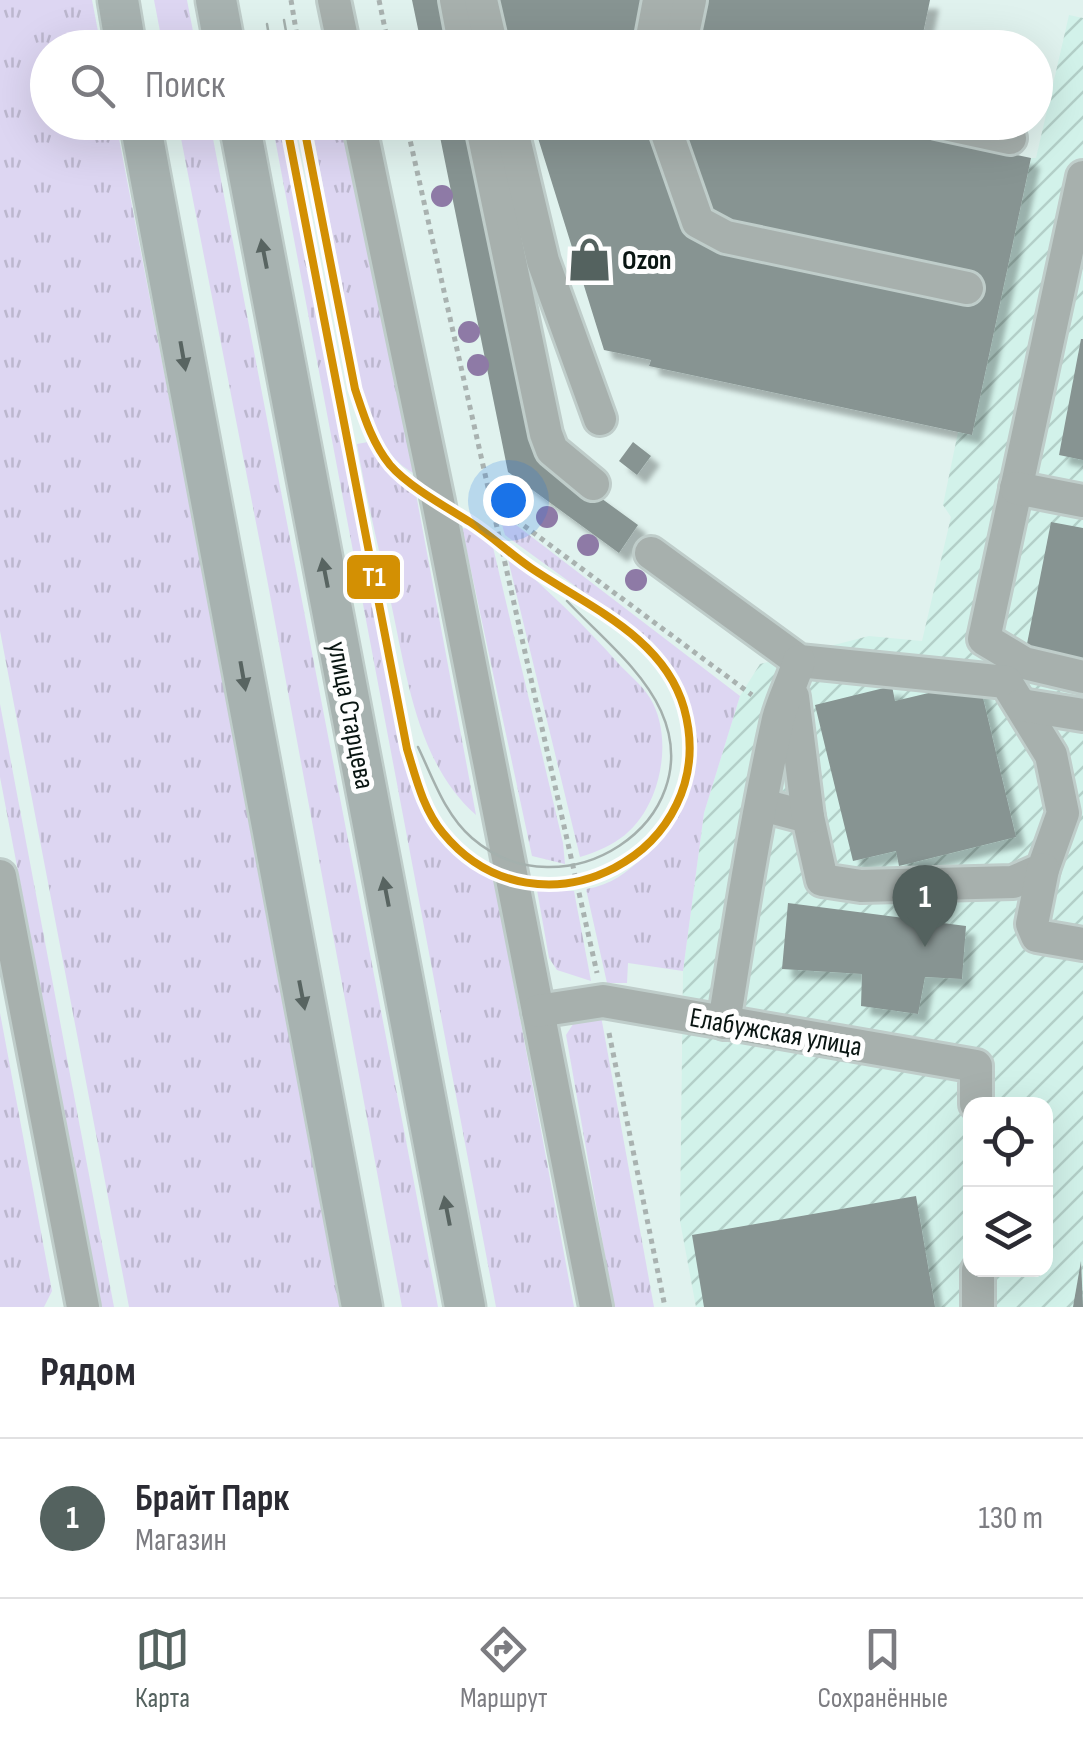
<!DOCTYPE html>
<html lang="ru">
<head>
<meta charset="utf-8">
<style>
	body { margin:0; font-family:"Sofia Sans Condensed",sans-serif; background:#f2f2f3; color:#2b2b33 }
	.controls { position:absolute; right:30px; bottom:30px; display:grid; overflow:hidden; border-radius:20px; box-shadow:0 10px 40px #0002 }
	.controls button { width:90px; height:90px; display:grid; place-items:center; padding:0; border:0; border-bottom:2px solid #e1e1e2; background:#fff; color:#2b2b33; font:50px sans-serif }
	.you { position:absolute; left:508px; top:500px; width:35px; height:35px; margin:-25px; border:8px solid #fff; border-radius:50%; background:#1a73e8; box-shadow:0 0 0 15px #1a73e833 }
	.badge { display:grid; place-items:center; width:65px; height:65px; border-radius:50%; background:#54625f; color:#fff; font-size:32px; font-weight:700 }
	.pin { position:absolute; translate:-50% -82px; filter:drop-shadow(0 2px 5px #0008) }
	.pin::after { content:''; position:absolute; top:52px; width:35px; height:30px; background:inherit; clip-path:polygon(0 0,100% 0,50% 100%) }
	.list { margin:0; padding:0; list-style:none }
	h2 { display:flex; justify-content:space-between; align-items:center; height:130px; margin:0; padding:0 40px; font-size:42px }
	h2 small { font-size:32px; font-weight:400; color:#7c7c81 }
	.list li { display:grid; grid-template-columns:65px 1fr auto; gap:30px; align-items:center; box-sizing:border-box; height:160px; padding:0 40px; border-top:2px solid #e1e1e2 }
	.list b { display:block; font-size:38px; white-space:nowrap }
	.list p { margin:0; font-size:32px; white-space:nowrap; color:#7c7c81 }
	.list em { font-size:32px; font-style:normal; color:#7c7c81 }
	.icon { flex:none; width:55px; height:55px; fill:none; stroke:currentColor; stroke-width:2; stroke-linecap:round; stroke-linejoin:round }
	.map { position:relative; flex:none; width:1083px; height:1307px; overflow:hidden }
	.search { position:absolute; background:#fff; box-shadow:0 10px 40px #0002; left:30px; right:30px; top:30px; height:110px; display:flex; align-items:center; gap:25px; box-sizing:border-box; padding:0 35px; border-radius:55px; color:#7c7c81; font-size:38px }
	.sheet { height:290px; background:#fff }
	nav { display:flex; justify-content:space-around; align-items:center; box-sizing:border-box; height:140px; border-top:2px solid #e1e1e2; background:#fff; font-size:28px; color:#7c7c81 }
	nav a { display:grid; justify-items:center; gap:5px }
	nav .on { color:#54625f }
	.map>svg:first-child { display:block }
	.industrial { fill:url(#industrial-furrows); fill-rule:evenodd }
	.grass { fill:url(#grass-tufts) }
	.building { fill:#879492; filter:url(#shadow) }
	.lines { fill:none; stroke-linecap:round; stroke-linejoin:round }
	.minor-casing { stroke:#bfcdca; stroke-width:38 }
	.major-casing { stroke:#bfcdca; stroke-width:45 }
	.path { stroke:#a9b2b0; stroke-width:5; stroke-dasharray:5 5; stroke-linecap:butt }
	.minor { stroke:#a7b0ad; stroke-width:32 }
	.major { stroke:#a7b2b0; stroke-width:40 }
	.tram { stroke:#a4b0ad; stroke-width:2.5 }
	.tram-1-casing { stroke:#fefefe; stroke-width:15 }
	.tram-1 { stroke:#d39003; stroke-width:8 }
	.tree { fill:#8e7aa6 }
	.oneway { fill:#586461 }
	.labels { text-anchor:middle; stroke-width:10; stroke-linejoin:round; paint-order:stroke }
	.poi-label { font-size:28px; font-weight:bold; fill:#091512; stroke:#fefefe; text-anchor:start }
	.street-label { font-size:28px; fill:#091512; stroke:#fefefe }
	.line-badge { stroke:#fefefe; stroke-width:4 }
	.badge-label { font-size:28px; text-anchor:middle; font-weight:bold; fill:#fff }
</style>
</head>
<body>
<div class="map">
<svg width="1083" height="1307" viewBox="0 0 1083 1307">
	<defs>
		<pattern id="industrial-furrows" width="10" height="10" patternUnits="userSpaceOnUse" patternTransform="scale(2.5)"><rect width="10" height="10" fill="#d2f2ea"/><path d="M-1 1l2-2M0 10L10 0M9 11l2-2" fill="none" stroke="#b3cfc8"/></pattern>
		<pattern id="grass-tufts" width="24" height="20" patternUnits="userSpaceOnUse" patternTransform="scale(2.5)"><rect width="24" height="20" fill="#ddd6f2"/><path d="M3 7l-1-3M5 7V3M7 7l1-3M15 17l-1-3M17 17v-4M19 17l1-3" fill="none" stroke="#bcb7ce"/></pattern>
		<filter id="shadow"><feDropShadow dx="9" dy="9" stdDeviation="2.5" flood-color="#0004"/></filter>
	</defs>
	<rect width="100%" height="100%" fill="#e0f2ee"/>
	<path class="industrial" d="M1069 15 1083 18V1307H696L680 1221 683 971 704 813 740 696 760 664 869 636 922 641 951 517 943 505 958 432 972 434 1031 158H1036ZM970 1104H1046V1270H970Z"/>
	<g class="grass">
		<path d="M0 0H92L101 47 48 48V122L116 123 239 760 340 1307H129L0 631Z"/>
		<path d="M154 0H187L196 47H163Z"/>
		<path d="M178 123H210L438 1307H402L267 579Z"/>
		<path d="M272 123H283L395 713C409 764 419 830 465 863 474 870 485 874 494 879L574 1307H496Z"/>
		<path d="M311 123H348L417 475C389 461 380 438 366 411Z"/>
		<path d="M368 442 385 470 416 494 476 815C417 763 407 676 391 603 379 550 366 497 357 444Z"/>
		<path d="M498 511 740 696 704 813 683 971 628 963 627 983H607L586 889C611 885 627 873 645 855 710 797 711 704 651 641L505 535Z"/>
		<path d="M462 528 479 530 492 543 563 843 565 864 532 856Z"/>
		<path d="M507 555C546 588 584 625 618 663 628 674 642 685 650 698 667 726 665 765 653 795 638 831 616 846 580 857Z"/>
		<path d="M0 704 114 1307H101L0 777Z"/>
		<path d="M537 890 574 891 591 981 557 970 549 958Z"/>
		<path d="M0 1013 52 1291 44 1307H0Z"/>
		<path d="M601 1016 654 1307H614L566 1035 577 1018Z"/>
	</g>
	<g class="building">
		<path d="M412 0H449L458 48H422Z"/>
		<path d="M494 0H672L662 48H509Z"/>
		<path d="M704 0H930L920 48H695Z"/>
		<path d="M437 122H474L543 456 638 525 619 553 508 472Z"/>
		<path d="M533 122H863L1031 158 972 435 649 366 651 360 604 350Z"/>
		<path d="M1081 339H1083V460L1059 455Z"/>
		<path d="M633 442 651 456 637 475 619 461Z"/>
		<path d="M1051 522 1083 528V666L1025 654Z"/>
		<path d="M979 681 1016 837 899 866 896 851 853 861 815 705 892 686 895 701Z"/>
		<path d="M788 903 966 926 962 979 925 977 918 1014 861 1006 862 974 782 969Z"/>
		<path d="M916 1196 935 1307H704L692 1235Z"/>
		<path d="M1081 1261 1083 1307H1073Z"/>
	</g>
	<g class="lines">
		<defs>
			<g id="minor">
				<path d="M334 0 344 48"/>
				<path d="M456 0 465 48"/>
				<path d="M481 0 492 48"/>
				<path d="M650 48 659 0"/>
				<path d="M680 48 690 0"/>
				<path d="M359 122 438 501 596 1307"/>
				<path d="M481 122 546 434 552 450 593 484"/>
				<path d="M510 122 543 261 600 419"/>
				<path d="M663 122 698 222 726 237 967 288"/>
				<path d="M936 122 1010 138"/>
				<path d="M1083 177 984 639 1024 663 1083 677"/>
				<path d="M1016 488 1083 501"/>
				<path d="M651 553 799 661 1006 682 1051 755 1063 813 1043 869 1013 882 861 886 822 880 808 817 762 805"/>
				<path d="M793 697 808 817"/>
				<path d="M1021 705 1083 715"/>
				<path d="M1043 869 1032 924 1037 936 1083 944"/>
				<path d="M0 876 83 1307"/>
				<path d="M538 1011 603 1001 976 1066V1104"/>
				<path d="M724 1023C740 921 756 819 778 719 783 700 793 681 799 661"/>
				<path d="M978 1270V1307"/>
			</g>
			<g id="major">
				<path d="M118 0 126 48"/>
				<path d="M216 0 225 48"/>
				<path d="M140 122 362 1307"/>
				<path d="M239 122 465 1307"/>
			</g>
		</defs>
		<use href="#minor" class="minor-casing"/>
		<use href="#major" class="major-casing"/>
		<g class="path">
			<path d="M291 0 299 48"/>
			<path d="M379 0 389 48"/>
			<path d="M406 122 597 973"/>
			<path d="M492 502 752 695"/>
			<path d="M609 1033 665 1307"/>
		</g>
		<use href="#minor" class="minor"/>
		<use href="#major" class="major"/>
		<g class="tram">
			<path d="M284 20 289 48"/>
			<path d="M267 24 271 48"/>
			<path d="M286 122 407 749C416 778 423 809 443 833 538 949 724 852 684 708 664 637 587 606 531 568 510 554 492 536 470 522 446 507 408 486 390 465 372 443 364 416 355 389L303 122"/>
			<path d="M418 747C433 778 445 815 472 838 563 917 711 822 661 711 642 669 599 635 567 601"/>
		</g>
		<defs>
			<path id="tram-1" d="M286 122 407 749C416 778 423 809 443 833 538 949 724 852 684 708 664 637 587 606 531 568 510 554 492 536 470 522 446 507 408 486 390 465 372 443 364 416 355 389L303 122"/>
		</defs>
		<use href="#tram-1" class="tram-1-casing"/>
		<use href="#tram-1" class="tram-1"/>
	</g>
	<g class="tree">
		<circle cx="442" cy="196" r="11"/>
		<circle cx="469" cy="332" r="11"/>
		<circle cx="478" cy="365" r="11"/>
		<circle cx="521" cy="500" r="11"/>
		<circle cx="547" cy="517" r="11"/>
		<circle cx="588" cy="545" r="11"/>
		<circle cx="636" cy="580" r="11"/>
	</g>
	<defs><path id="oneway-solid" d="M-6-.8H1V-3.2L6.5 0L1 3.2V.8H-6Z" transform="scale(2.5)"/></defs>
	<g class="oneway">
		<use href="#oneway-solid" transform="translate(264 254) rotate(-101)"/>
		<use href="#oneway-solid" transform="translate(183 356) rotate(80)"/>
		<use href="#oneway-solid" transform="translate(325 573) rotate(-101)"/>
		<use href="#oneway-solid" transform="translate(243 676) rotate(80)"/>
		<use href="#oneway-solid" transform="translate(386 892) rotate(-101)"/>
		<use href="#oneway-solid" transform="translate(302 995) rotate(79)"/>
		<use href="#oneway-solid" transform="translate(447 1211) rotate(-101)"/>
	</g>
	<defs>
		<symbol id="shop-bare" viewBox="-9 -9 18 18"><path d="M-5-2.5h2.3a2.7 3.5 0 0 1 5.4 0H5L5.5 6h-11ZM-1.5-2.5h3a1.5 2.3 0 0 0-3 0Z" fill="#54625f" stroke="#fefefe" stroke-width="2.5" paint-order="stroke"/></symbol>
	</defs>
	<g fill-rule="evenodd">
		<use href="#shop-bare" x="558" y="228" width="63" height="63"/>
	</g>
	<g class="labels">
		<g class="poi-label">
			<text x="622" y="269">Ozon</text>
		</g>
		<g class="street-label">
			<text transform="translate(352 715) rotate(79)" y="10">улица Старцева</text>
			<text transform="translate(776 1031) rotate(10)" y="10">Елабужская улица</text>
		</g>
	</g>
	<rect class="line-badge" x="345" y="553" width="57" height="48" rx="10" fill="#d39003"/>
	<g class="badge-label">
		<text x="374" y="586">T1</text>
	</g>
</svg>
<div class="controls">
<button><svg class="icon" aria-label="locate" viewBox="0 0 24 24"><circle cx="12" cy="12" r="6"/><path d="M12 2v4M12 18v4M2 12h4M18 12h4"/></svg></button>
<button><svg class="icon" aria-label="layers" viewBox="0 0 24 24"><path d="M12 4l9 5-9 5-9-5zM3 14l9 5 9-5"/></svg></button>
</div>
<div class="you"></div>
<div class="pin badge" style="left:925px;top:947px">1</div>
<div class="search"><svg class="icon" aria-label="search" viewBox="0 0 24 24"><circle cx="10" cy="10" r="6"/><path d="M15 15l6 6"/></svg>Поиск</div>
</div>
<section class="sheet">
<h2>Рядом<small></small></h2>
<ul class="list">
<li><span class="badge">1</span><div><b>Брайт Парк</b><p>Магазин</p></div><em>130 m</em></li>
</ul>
</section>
<nav>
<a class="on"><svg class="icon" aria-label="map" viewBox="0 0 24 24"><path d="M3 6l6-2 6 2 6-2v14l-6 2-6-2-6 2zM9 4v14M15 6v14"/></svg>Карта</a>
<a><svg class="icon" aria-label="directions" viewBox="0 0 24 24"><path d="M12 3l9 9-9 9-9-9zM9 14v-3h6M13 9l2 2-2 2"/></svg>Маршрут</a>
<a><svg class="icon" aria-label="saved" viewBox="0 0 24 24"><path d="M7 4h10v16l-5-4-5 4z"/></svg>Сохранённые</a>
</nav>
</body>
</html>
